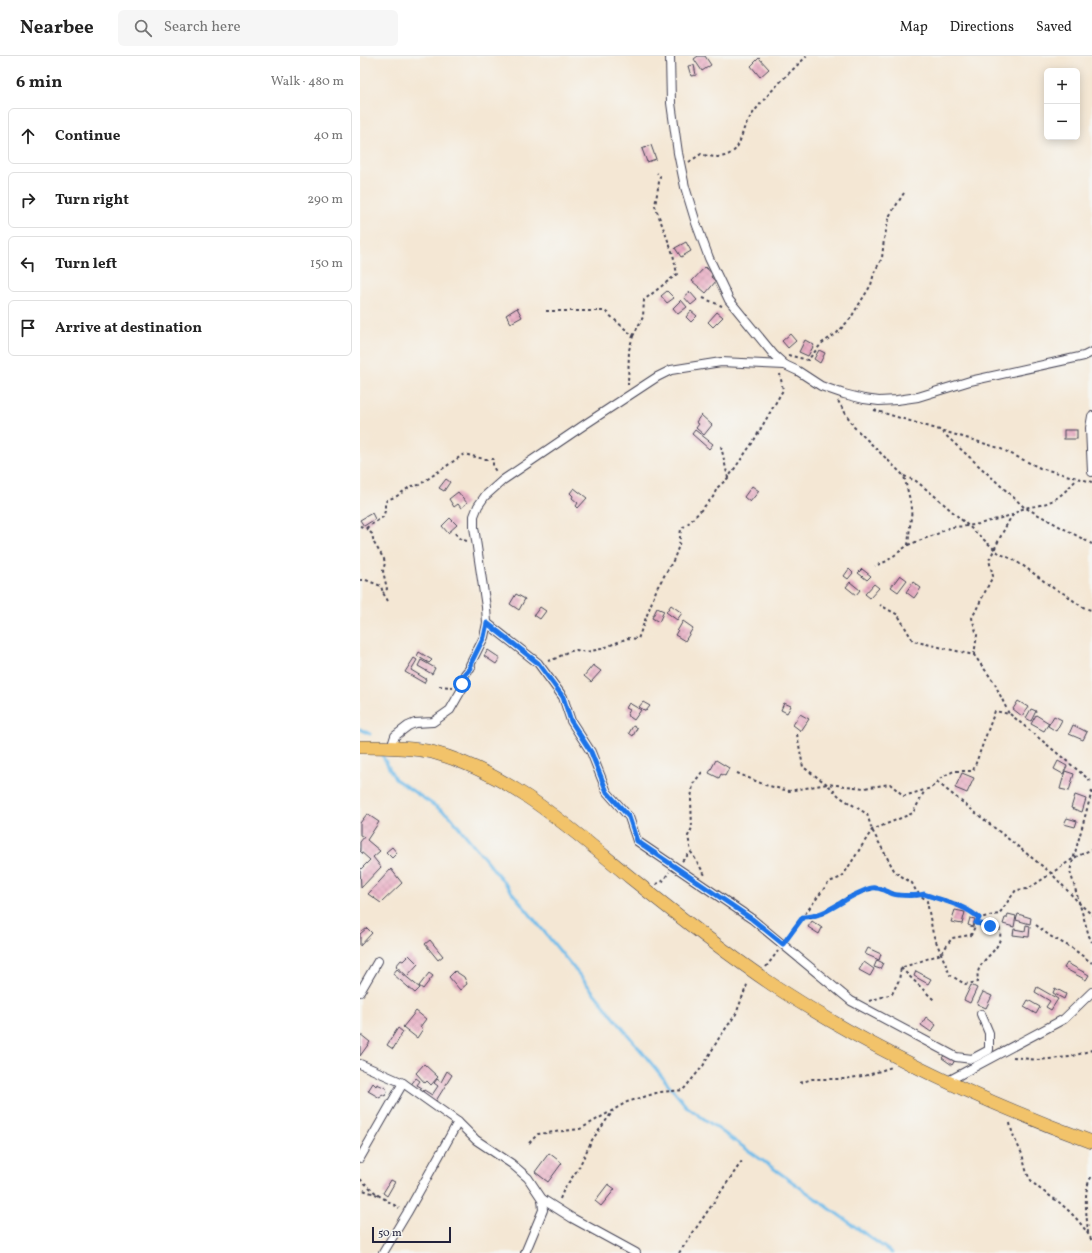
<!DOCTYPE html>
<html lang="en">
<head>
<meta charset="utf-8">
<style>
	body { margin:0; font-family:Vollkorn,serif; background:#f6f6f6; color:#222 }
	.controls { position:absolute; right:12px; top:12px; display:grid; overflow:hidden; border-radius:6px; box-shadow:0 2px 10px #0003 }
	.controls button { width:36px; height:36px; display:grid; place-items:center; padding:0; border:0; border-bottom:1px solid #e0e0e0; background:#fff; color:#222; font:20px sans-serif }
	.scale { position:absolute; left:12px; bottom:10px; width:79px; box-sizing:border-box; padding-left:4px; border:2px solid #22223b; border-top:0; font-size:11px; line-height:14px; white-space:nowrap; color:#22223b; -webkit-text-stroke:3px #f6f6f2; paint-order:stroke }
	.stop { position:absolute; width:12px; height:12px; margin:-9px; border:3px solid #1a73e8; border-radius:50%; background:#fff }
	.stop.end { background:#1a73e8; border-color:#fff; box-shadow:0 1px 4px #0008 }
	.list { margin:0; padding:0; list-style:none }
	h2 { display:flex; justify-content:space-between; align-items:center; height:52px; margin:0; padding:0 16px; font-size:17px }
	h2 small { font-size:13px; font-weight:400; color:#767676 }
	.list li { display:grid; grid-template-columns:26px 1fr auto; gap:12px; align-items:center; box-sizing:border-box; height:56px; margin:0 8px 8px; padding:0 8px; border:1px solid #e0e0e0; border-radius:6px }
	.list b { display:block; font-size:15px; white-space:nowrap }
	.list em { font-size:13px; font-style:normal; color:#767676 }
	.icon { flex:none; width:22px; height:22px; fill:none; stroke:currentColor; stroke-width:2; stroke-linecap:round; stroke-linejoin:round }
	.map { position:relative; flex:none; width:732px; height:1197px; overflow:hidden }
	header { display:flex; align-items:center; gap:24px; box-sizing:border-box; height:56px; padding:0 20px; background:#fff; border-bottom:1px solid #e0e0e0 }
	header strong { font-size:19px }
	nav { display:flex; gap:22px; margin-inline-start:auto; font-size:14px }
	.search { width:280px; height:36px; background:#f6f6f6; display:flex; align-items:center; gap:10px; box-sizing:border-box; padding:0 14px; border-radius:6px; color:#767676; font-size:15px }
	main { display:flex }
	aside { flex:1; background:#fff }
	.map>svg:first-child { display:block }
	.lines { fill:none; stroke-linecap:round; stroke-linejoin:round }
	.stream { stroke:#71bcea; stroke-width:3 }
	.building { fill:url(#building-cross-hatch) }
	.minor-casing { stroke:#424052; stroke-width:10 }
	.primary-casing { stroke:#424052; stroke-width:14 }
	.path { stroke:#424052; stroke-width:2; stroke-dasharray:3 3; stroke-linecap:butt }
	.minor { stroke:#fff; stroke-width:8 }
	.primary { stroke:#f2c36a; stroke-width:13 }
	.route { stroke:#1a73e8; stroke-width:5 }
</style>
</head>
<body>
<header>
<strong>Nearbee</strong>
<div class="search"><svg class="icon" aria-label="search" viewBox="0 0 24 24"><circle cx="10" cy="10" r="6"/><path d="M15 15l6 6"/></svg>Search here</div>
<nav><a>Map</a><a>Directions</a><a>Saved</a></nav>
</header>
<main>
<aside>
<h2>6 min<small>Walk · 480 m</small></h2>
<ul class="list">
<li><svg class="icon" aria-label="ahead" viewBox="0 0 24 24"><path d="M12 20V5M6 11l6-6 6 6"/></svg><div><b>Continue</b></div><em>40 m</em></li>
<li><svg class="icon" aria-label="right" viewBox="0 0 24 24"><path d="M7 20v-9h11M14 6l5 5-5 5"/></svg><div><b>Turn right</b></div><em>290 m</em></li>
<li><svg class="icon" aria-label="left" viewBox="0 0 24 24"><path d="M17 20v-9H6M10 6l-5 5 5 5"/></svg><div><b>Turn left</b></div><em>150 m</em></li>
<li><svg class="icon" aria-label="arrive" viewBox="0 0 24 24"><path d="M6 21V4h12l-3 4 3 4H6"/></svg><div><b>Arrive at destination</b></div></li>
</ul>
</aside>
<div class="map">
<svg width="732" height="1197" viewBox="0 0 732 1197">
	<defs>
		<pattern id="building-cross-hatch" width="8" height="8" patternUnits="userSpaceOnUse"><rect width="8" height="8" fill="#e9aec4"/><path d="M0 0l8 8M0 8l8-8" fill="none" stroke="#c895a9"/></pattern>
	</defs>
	<rect width="100%" height="100%" fill="#f6f6f2"/>
	<filter id="ink" filterUnits="userSpaceOnUse"><feTurbulence type="fractalNoise" baseFrequency=".025" numOctaves="2"/><feDisplacementMap in="SourceGraphic" scale="8" xChannelSelector="R" yChannelSelector="G"/><feConvolveMatrix kernelMatrix="1 2 1 2 8 2 1 2 1" color-interpolation-filters="sRGB"/></filter>
	<filter id="wash" filterUnits="userSpaceOnUse"><feTurbulence type="fractalNoise" baseFrequency=".012" numOctaves="4" result="noise"/><feDisplacementMap in="SourceGraphic" scale="16" xChannelSelector="R" yChannelSelector="G"/><feGaussianBlur stdDeviation="0.9" result="paint"/><feColorMatrix in="noise" values="0 0 0 0 0 0 0 0 0 0 0 0 0 0 0 0 0 1.4 0 .05"/><feComposite in="paint" operator="in"/></filter>
	<g filter="url(#wash)">
		<rect width="100%" height="100%" fill="#f4e7d4"/>
		<g class="lines">
			<g class="stream">
				<path d="M0 673 10 678"/>
				<path d="M20 695 35 723 90 760 326 1050 532 1197"/>
			</g>
		</g>
		<g id="blocks">
			<g class="building">
				<path d="M338 0H345L351 9 342 15 334 3Z"/>
				<path d="M399 2 409 13 400 21 391 10Z"/>
				<path d="M334 9 336 19 331 20 328 10Z"/>
				<path d="M291 89 296 103 287 106 282 93Z"/>
				<path d="M326 186 331 195 321 201 315 192Z"/>
				<path d="M345 211 353 218 351 221 356 225 346 237 332 225Z"/>
				<path d="M307 235 314 242 307 247 301 240Z"/>
				<path d="M330 236 337 244 331 249 324 241Z"/>
				<path d="M321 244 327 251 318 258 313 252Z"/>
				<path d="M157 252 162 261 151 267 146 259Z"/>
				<path d="M331 255 337 260 331 266 326 261Z"/>
				<path d="M357 256 363 261 353 271 348 266Z"/>
				<path d="M430 278 436 285 428 292 422 285Z"/>
				<path d="M445 284 454 289 448 300 439 296Z"/>
				<path d="M459 294 465 297 460 307 454 303Z"/>
				<path d="M341 359 352 369 344 379 336 372 339 368 336 366Z"/>
				<path d="M335 374 353 388 349 393 332 378Z"/>
				<rect x="704" y="374" width="13" height="9"/>
				<path d="M86 423 90 426 84 435 79 432Z"/>
				<path d="M392 430 399 435 390 446 384 441Z"/>
				<path d="M214 432 227 442 218 452 216 450 218 447 212 442 213 440 210 437Z"/>
				<path d="M98 436 107 447 101 452 98 448 94 451 89 443Z"/>
				<path d="M12 457 15 463 4 470 0 464Z"/>
				<path d="M90 462 97 469 88 477 82 470Z"/>
				<path d="M489 513 493 517 488 523 484 520Z"/>
				<path d="M502 513 511 520 507 524 498 517Z"/>
				<path d="M540 519 547 524 538 536 531 531Z"/>
				<path d="M490 526 500 534 496 539 486 531Z"/>
				<path d="M553 526 561 532 554 542 546 536Z"/>
				<path d="M514 528 519 532 510 542 505 538Z"/>
				<path d="M156 538 165 543 159 554 150 548Z"/>
				<path d="M311 549 322 557 317 564 306 556Z"/>
				<path d="M180 551 186 555 180 563 174 559Z"/>
				<path d="M297 552 304 555 299 566 292 562Z"/>
				<path d="M323 565 333 572 325 585 315 579Z"/>
				<path d="M128 594 140 602 136 608 124 600Z"/>
				<path d="M59 596 72 604 69 607 57 600Z"/>
				<path d="M54 602 57 604 51 614 66 623 64 627 45 616Z"/>
				<path d="M61 604 75 612 72 618 58 610Z"/>
				<path d="M233 609 241 615 231 626 224 620Z"/>
				<path d="M658 645 668 651 662 660 653 653Z"/>
				<path d="M283 646 290 650 286 655 279 651Z"/>
				<path d="M269 647 281 654 274 664 267 659 270 654 266 652Z"/>
				<path d="M424 647 431 650 427 657 421 654Z"/>
				<path d="M671 653 676 655 671 665 666 662Z"/>
				<path d="M440 658 449 663 441 675 433 669Z"/>
				<path d="M676 659 689 667 684 675 671 668Z"/>
				<path d="M694 660 702 664 696 675 688 670Z"/>
				<path d="M713 669 727 676 723 684 709 678Z"/>
				<path d="M273 670 277 672 273 680 269 677Z"/>
				<path d="M356 704 369 712 365 720 361 718 359 722 349 717Z"/>
				<path d="M698 705 707 710 703 718 694 713Z"/>
				<path d="M705 715 714 718 709 735 700 733Z"/>
				<path d="M602 717 614 722 607 737 595 732Z"/>
				<path d="M715 739 726 743 722 756 711 752Z"/>
				<path d="M7 758 19 766 7 784 20 795 13 801 21 811 1 832 0 814 10 804 0 795V786L4 781 0 779V767Z"/>
				<path d="M707 762 717 765 715 771 704 768Z"/>
				<path d="M32 791 37 797 32 802 26 796Z"/>
				<path d="M31 813 42 827 21 847 8 838Z"/>
				<path d="M595 854 605 856 602 868 591 866Z"/>
				<path d="M648 858 656 860 654 871 643 868 645 862H647Z"/>
				<path d="M658 858 671 862 670 868 656 864Z"/>
				<path d="M610 862 615 863 613 871 608 869Z"/>
				<path d="M452 865 462 872 459 878 448 871Z"/>
				<path d="M666 869 670 870 669 881 653 879 654 873 665 875Z"/>
				<path d="M7 872 12 877 0 890V878Z"/>
				<path d="M70 884 83 900 78 904 65 888Z"/>
				<path d="M508 892 521 898 519 904 505 898Z"/>
				<path d="M49 899 58 908 47 920 36 910 41 904 43 905Z"/>
				<path d="M517 904 523 907 520 913 514 911Z"/>
				<path d="M504 906 514 913 510 920 499 914Z"/>
				<path d="M707 907 729 919 726 924 704 912Z"/>
				<path d="M37 913 60 932 55 937 33 918Z"/>
				<path d="M95 915 104 921 107 928 100 934 89 921Z"/>
				<path d="M556 915 571 923 568 928 554 920Z"/>
				<path d="M69 917 73 920 63 933 59 930Z"/>
				<path d="M611 929 617 932 610 947 604 944Z"/>
				<path d="M677 931 698 943 691 954 686 951 690 945 675 936Z"/>
				<path d="M695 932 706 938 704 943 693 937Z"/>
				<path d="M623 936 632 940 626 952 617 948Z"/>
				<path d="M668 944 680 951 676 958 664 951Z"/>
				<path d="M56 955 66 963 60 971 63 973 57 982 43 971Z"/>
				<path d="M566 961 576 969 571 976 561 969Z"/>
				<path d="M38 972 43 976 33 993 27 989Z"/>
				<path d="M0 978 10 986 0 1000Z"/>
				<path d="M586 997 595 1004 592 1009 582 1002Z"/>
				<path d="M64 1008 78 1021 71 1029 67 1025 65 1027 56 1017Z"/>
				<path d="M87 1015 92 1019 74 1048 61 1039 64 1034 72 1039 78 1030 74 1027 77 1023 81 1026Z"/>
				<path d="M56 1022 60 1025 57 1029 62 1032 58 1037 50 1030Z"/>
				<path d="M13 1027 16 1030 17 1028 26 1032 27 1036 25 1040 22 1038 20 1042 8 1035Z"/>
				<path d="M189 1097 202 1107 188 1126 175 1116Z"/>
				<path d="M31 1124 35 1126 27 1140 23 1137Z"/>
				<path d="M248 1128 255 1133 241 1150 235 1145Z"/>
			</g>
		</g>
	</g>
	<g filter="url(#ink)">
		<use href="#blocks" fill-opacity="0" stroke="#424052" stroke-width="1"/>
		<g class="lines">
			<defs>
				<g id="minor">
					<path d="M310 0 311 47 318 97 325 131 336 167 349 202 369 244 414 299 425 309 438 315 461 330 484 338 504 343 519 345 537 344 558 341 610 325 724 300 732 296"/>
					<path d="M732 360 730 372 732 416"/>
					<path d="M127 567 178 607 203 641 211 665 231 696 247 736 269 761 277 785 392 863 491 945 596 1001 612 1003 629 994V977L621 958"/>
					<path d="M31 692 35 680 48 670 55 667 73 666 90 654 102 633 105 618 111 611 110 609 124 581 127 567 126 551 114 471V460L118 450 125 440 143 424 227 367 297 321 311 314 361 306 425 309"/>
					<path d="M0 936 18 905"/>
					<path d="M0 1008 43 1027 98 1066 116 1084 152 1108 168 1122 182 1143 183 1154 165 1197"/>
					<path d="M588 1025 704 963 732 936"/>
					<path d="M0 1102 43 1027"/>
					<path d="M182 1143 212 1162 276 1197"/>
					<path d="M23 1197 47 1157 98 1066"/>
				</g>
				<path id="primary" d="M0 691C22 691 51 691 72 696 150 717 210 772 271 822 317 859 364 896 413 929 512 994 621 1045 732 1086"/>
			</defs>
			<use href="#minor" class="minor-casing"/>
			<use href="#primary" class="primary-casing"/>
			<g class="path">
				<path d="M329 106 341 98C350 101 363 103 371 97 380 92 381 79 385 70 397 47 428 18 447 0"/>
				<path d="M343 242 362 250"/>
				<path d="M186 255H245L273 280 269 294 268 329"/>
				<path d="M273 280 283 261 284 244 317 218 313 198 295 150 300 120 297 117"/>
				<path d="M428 299 448 304 462 287 477 277 490 263 511 229 514 217 522 202 524 183 530 159 544 137"/>
				<path d="M478 345 494 371 544 420 552 452 548 489 527 505 515 510"/>
				<path d="M514 354 639 392 680 412 732 426"/>
				<path d="M582 376 664 451 732 488"/>
				<path d="M361 390 368 422"/>
				<path d="M544 420 556 425 576 441 640 498C660 505 675 519 692 531 695 534 700 535 703 537 713 543 720 552 732 554"/>
				<path d="M0 470 6 472 12 478 14 487 24 503 25 507 23 515 27 533 23 537"/>
				<path d="M6 472 23 461 25 455V447L27 444 37 440 51 430 59 429 104 398 124 403H133V411L137 417"/>
				<path d="M95 477 100 483 107 485"/>
				<path d="M548 489 577 478 584 474 591 471 608 470 619 468 652 459"/>
				<path d="M0 524H6L21 530 23 537 28 545"/>
				<path d="M614 599 617 579 612 562 633 520 629 504C634 495 648 463 654 458 664 450 669 452 680 449 697 445 706 435 717 423"/>
				<path d="M188 605 197 602 207 596 216 594 226 596 241 593 268 582 278 583 297 532 314 503 319 489 321 473 331 465 353 441 357 432 368 422 393 386 423 334 420 318"/>
				<path d="M79 630 93 631"/>
				<path d="M650 658 732 726"/>
				<path d="M437 678 443 711 467 728 504 732 530 728 544 740 571 732 582 721 594 715H613L635 655 649 658 634 626 614 599 553 585 538 559 520 549"/>
				<path d="M342 716 333 728 331 743 332 772 328 780 331 796 345 819"/>
				<path d="M377 717 405 729 429 735 467 728 480 741 507 758 512 774 535 816 552 827 556 835 567 845 573 878 590 919 605 928 618 926C618 923 617 919 618 916 622 899 646 894 639 871L616 867"/>
				<path d="M577 726 691 817 720 848 732 859"/>
				<path d="M732 735 710 815 729 880 732 886"/>
				<path d="M322 805 331 796"/>
				<path d="M296 828 303 825 309 816"/>
				<path d="M443 861H450L462 858 490 840 516 832 539 839 560 840 564 838C583 845 603 848 619 862"/>
				<path d="M676 869 690 880 712 892 732 907"/>
				<path d="M427 882 469 826 482 821 512 774 553 757 565 734"/>
				<path d="M406 911 418 895"/>
				<path d="M541 912 575 945"/>
				<path d="M509 945 532 938 539 924 541 912 581 898 592 882 611 879 619 862 639 858 656 834 668 833 714 802 732 793"/>
				<path d="M653 1001 678 1004 710 1001 732 994"/>
				<path d="M440 1027 452 1023H485L508 1019 532 1011"/>
				<path d="M650 1067C652 1079 657 1087 662 1098 664 1105 665 1113 668 1119 672 1130 691 1140 700 1147 713 1158 725 1171 732 1185"/>
				<path d="M169 1087 178 1078 220 1073 267 1046 287 1040 299 1036 323 1034 343 1010 359 982 376 958 388 926"/>
				<path d="M0 1123 18 1139 0 1133"/>
				<path d="M18 1139 39 1152"/>
				<path d="M200 1143 204 1133 218 1113 232 1084 253 1055"/>
				<path d="M728 1177C727 1161 722 1133 732 1120"/>
				<path d="M319 1197 382 1105"/>
			</g>
			<use href="#minor" class="minor"/>
			<use href="#primary" class="primary"/>
		</g>
	</g>
	<g class="lines" filter="url(#ink)">
		<path class="route" d="M102 628 105 618 111 612 110 609 124 581 127 567 178 607 203 641 211 665 231 696 247 736 269 761 277 785 392 863 423 888 443 861C465 861 481 844 501 836 506 834 511 831 516 832 522 832 528 836 533 838 539 840 559 840 564 838 583 845 603 848 619 862L616 867 630 870"/>
	</g>
</svg>
<div class="controls">
<button>+</button>
<button>−</button>
</div>
<div class="scale">50 m</div>
<div class="stop" style="left:102px;top:628px"></div>
<div class="stop end" style="left:630px;top:870px"></div>
</div>
</main>
</body>
</html>
